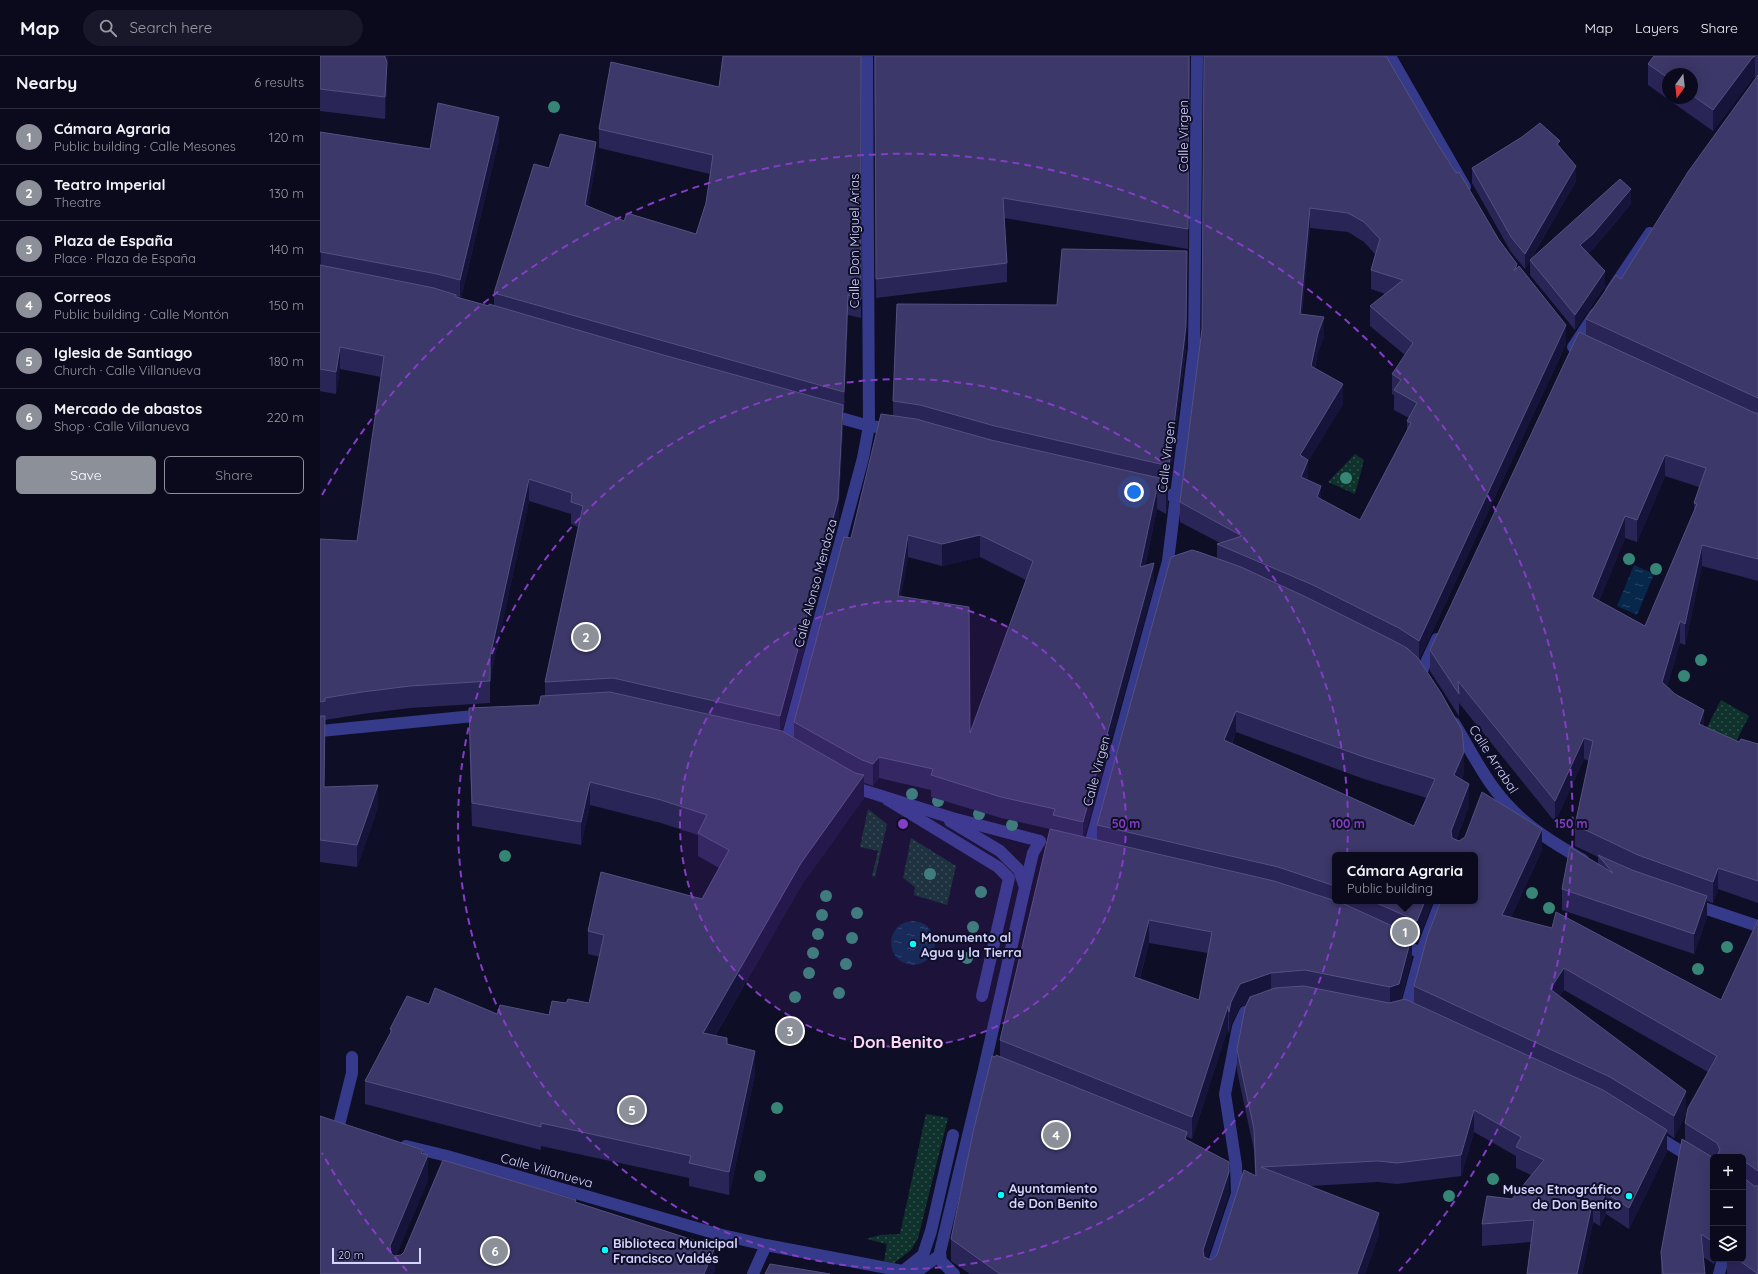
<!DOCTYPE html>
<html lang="en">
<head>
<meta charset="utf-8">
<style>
	body { margin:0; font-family:Quicksand,sans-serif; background:#19182a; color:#f1f3f6 }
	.controls { position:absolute; right:12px; bottom:12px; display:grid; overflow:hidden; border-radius:6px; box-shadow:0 4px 16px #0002 }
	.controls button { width:36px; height:36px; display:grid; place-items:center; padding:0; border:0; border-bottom:1px solid #2b2b3b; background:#0b0a1d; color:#f1f3f6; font:20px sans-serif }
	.compass { position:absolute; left:1342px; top:12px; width:36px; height:36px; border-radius:50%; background:#0b0a1d; box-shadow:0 4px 16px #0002; rotate:195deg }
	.scale { position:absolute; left:12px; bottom:10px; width:89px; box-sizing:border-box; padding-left:4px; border:2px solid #d4d4ff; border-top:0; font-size:11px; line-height:14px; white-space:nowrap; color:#d4d4ff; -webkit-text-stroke:3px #0f0e27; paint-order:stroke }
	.you { position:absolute; left:814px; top:436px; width:14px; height:14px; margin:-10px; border:3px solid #fff; border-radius:50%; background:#1a73e8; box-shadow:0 0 0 6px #1a73e833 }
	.badge { display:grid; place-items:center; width:26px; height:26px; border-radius:50%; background:#8c9099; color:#fff; font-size:13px; font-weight:700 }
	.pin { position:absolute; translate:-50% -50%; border:2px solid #fff; box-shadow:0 1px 4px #0006 }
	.popup { position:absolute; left:1012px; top:796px; width:146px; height:52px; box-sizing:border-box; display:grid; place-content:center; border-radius:6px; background:#0b0a1d; filter:drop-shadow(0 1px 3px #0005); font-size:13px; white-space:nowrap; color:#9a9aa4 }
	.popup b { font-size:15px; color:#f1f3f6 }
	.popup::after { content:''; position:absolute; left:50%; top:100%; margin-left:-8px; border:8px solid transparent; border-top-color:#0b0a1d }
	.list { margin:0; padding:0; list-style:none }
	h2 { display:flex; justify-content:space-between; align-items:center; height:52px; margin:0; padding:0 16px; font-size:17px }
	h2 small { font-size:13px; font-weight:400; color:#9a9aa4 }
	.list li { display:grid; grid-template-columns:26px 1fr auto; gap:12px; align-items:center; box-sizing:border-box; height:56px; padding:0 16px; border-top:1px solid #2b2b3b }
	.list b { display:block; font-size:15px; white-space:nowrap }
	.list p { margin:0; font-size:13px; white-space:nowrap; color:#9a9aa4 }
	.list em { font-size:13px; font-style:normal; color:#9a9aa4 }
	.actions { display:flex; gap:8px; padding:12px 16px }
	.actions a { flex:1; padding:9px 0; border:1px solid #8c9099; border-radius:6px; text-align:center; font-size:14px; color:#8c9099 }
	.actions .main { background:#8c9099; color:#fff }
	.icon { flex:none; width:22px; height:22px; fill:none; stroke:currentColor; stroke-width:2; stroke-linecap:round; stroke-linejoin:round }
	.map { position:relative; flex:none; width:1438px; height:1218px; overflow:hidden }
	header { display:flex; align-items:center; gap:24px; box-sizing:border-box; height:56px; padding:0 20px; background:#0b0a1d; border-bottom:1px solid #2b2b3b }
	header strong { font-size:19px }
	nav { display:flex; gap:22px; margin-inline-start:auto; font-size:14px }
	.search { width:280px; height:36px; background:#19182a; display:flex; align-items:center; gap:10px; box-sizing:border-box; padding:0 14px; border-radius:22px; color:#9a9aa4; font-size:15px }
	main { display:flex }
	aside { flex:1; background:#0b0a1d }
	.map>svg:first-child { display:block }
	.grass { fill:url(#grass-dots) }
	.water { fill:url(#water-ripples) }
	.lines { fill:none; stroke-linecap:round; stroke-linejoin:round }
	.lane { stroke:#353b8a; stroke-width:12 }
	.street { stroke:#353b8a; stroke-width:12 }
	.tree { fill:#378675 }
	.wall { fill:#2a2557; fill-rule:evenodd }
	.shaded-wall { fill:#17143c }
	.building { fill:#3c3869; stroke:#545080; fill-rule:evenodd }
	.ring { fill:none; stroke:#843dc5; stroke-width:2; stroke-dasharray:7 5 }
	.poi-dot { fill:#00fffd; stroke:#0f0e27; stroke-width:1.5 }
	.labels { text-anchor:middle; stroke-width:4; stroke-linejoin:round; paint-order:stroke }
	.street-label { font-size:13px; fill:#d4d4ff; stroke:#0f0e27 }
	.poi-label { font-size:13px; font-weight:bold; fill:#d4d4ff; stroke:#0f0e27; text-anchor:start }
	.district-label { font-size:17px; font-weight:bold; fill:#ffd6f4; stroke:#0f0e27 }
	.centre { fill:#843dc5; stroke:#0f0e27; stroke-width:2 }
	.ring-label { font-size:12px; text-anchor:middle; font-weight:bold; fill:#843dc5; stroke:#0f0e27; stroke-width:4; stroke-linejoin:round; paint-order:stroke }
</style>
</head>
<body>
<header>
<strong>Map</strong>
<div class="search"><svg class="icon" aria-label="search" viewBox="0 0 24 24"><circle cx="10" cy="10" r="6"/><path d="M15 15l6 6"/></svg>Search here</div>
<nav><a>Map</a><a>Layers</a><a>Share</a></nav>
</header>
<main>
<aside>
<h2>Nearby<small>6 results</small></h2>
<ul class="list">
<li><span class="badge">1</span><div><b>Cámara Agraria</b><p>Public building · Calle Mesones</p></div><em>120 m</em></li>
<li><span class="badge">2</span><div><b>Teatro Imperial</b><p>Theatre</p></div><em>130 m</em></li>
<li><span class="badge">3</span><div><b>Plaza de España</b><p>Place · Plaza de España</p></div><em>140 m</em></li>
<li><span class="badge">4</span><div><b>Correos</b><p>Public building · Calle Montón</p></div><em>150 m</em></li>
<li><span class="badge">5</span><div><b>Iglesia de Santiago</b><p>Church · Calle Villanueva</p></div><em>180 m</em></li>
<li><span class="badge">6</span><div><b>Mercado de abastos</b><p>Shop · Calle Villanueva</p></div><em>220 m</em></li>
</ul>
<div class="actions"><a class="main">Save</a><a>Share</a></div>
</aside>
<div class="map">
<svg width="1438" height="1218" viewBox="0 0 1438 1218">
	<defs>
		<pattern id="grass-dots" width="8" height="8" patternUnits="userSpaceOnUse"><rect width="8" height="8" fill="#10322d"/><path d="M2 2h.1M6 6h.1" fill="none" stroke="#324f4c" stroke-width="1.8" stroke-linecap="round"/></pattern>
		<pattern id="water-ripples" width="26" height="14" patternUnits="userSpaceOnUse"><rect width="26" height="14" fill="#08284b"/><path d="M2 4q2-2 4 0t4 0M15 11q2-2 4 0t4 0" fill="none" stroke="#2b4666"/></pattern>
	</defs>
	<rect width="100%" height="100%" fill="#0f0e27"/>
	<g class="grass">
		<path d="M1035 398 1044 404 1035 438 1008 426Z"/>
		<path d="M1401 644 1429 660 1411 695 1382 681Z"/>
		<path d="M548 753 567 768 555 821 552 820 558 795 540 791Z"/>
		<path d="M591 782 636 810 627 849 594 839 595 831 583 822Z"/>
		<path d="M606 1058 628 1062 598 1182 591 1194 574 1207 564 1205 567 1188 546 1183 560 1179 580 1178Z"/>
	</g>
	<g class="water">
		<path d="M1314 509 1334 518 1317 559 1297 550Z"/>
		<circle cx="593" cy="887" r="22"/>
	</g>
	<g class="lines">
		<g class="lane">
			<path d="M568 744 678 811 689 822 662 940"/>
			<path d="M18 1073 32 1017V1001"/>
			<path d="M583 1215 603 1199 611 1175 633 1079"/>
		</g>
		<g class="street">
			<path d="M1070 0 1145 131"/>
			<path d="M1291 235 1330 177"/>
			<path d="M1253 291 1275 258"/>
			<path d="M507 358 549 370 574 373"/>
			<path d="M831 435 855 440"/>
			<path d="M1101 617 1117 583"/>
			<path d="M1134 667C1150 693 1165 724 1186 747 1207 771 1235 788 1263 804"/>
			<path d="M0 675 164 659"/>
			<path d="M465 691 543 402 549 370 547 0"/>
			<path d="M530 728 539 733 632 762 720 785 713 797 705 831 664 1013 620 1196 621 1205 634 1218"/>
			<path d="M630 765 680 795 699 814 705 831"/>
			<path d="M768 796 848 505 874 292 877 0"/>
			<path d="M1372 848 1438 870"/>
			<path d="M1077 886 1101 897"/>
			<path d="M1085 956 1101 897 1121 845"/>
			<path d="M1333 1078 1393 1115"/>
			<path d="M86 1090 127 1100 394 1177 446 1189 598 1218"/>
			<path d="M595 1217 620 1199"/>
			<path d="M433 1218 446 1189"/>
			<path d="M890 1218 917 1138 916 1109 905 1038 918 971 925 956 937 952"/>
			<path d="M1399 1218 1403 1203"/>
		</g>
	</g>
	<g class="tree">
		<circle cx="234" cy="51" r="6"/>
		<circle cx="1026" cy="422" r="6"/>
		<circle cx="1309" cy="503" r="6"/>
		<circle cx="1336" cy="513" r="6"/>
		<circle cx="1381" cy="604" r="6"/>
		<circle cx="1364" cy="620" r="6"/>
		<circle cx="592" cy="738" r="6"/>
		<circle cx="618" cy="745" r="6"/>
		<circle cx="659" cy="758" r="6"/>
		<circle cx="692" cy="769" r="6"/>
		<circle cx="185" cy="800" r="6"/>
		<circle cx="610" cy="818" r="6"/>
		<circle cx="661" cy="836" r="6"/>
		<circle cx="1212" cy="837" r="6"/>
		<circle cx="506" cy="840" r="6"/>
		<circle cx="1229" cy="852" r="6"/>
		<circle cx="537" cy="857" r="6"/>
		<circle cx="502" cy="859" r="6"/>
		<circle cx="653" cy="871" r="6"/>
		<circle cx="498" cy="878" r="6"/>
		<circle cx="532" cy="882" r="6"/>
		<circle cx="1407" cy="891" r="6"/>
		<circle cx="493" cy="897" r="6"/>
		<circle cx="647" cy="902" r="6"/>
		<circle cx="526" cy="908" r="6"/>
		<circle cx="1378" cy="913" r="6"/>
		<circle cx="489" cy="917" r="6"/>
		<circle cx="519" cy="937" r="6"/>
		<circle cx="475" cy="941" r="6"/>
		<circle cx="457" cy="1052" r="6"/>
		<circle cx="440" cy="1120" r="6"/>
		<circle cx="1173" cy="1123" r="6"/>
		<circle cx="1129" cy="1140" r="6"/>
	</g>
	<g class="wall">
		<path d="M0 0 67 9V28L65 63 0 55Z"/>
		<path d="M541 0V262L528 259 524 355H523V371L518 466 462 675 474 682V666L531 482 573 359V345L866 292 849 431H848V446L846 458 837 453 825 510 834 529 764 781 777 784V769L897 503V488L900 487 860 466V446L882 273 884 0 1117 87 1179 184 1197 211 1246 288 1099 604 1144 718 1142 723 1149 749 1136 784 1139 785 1222 794 1191 861 1401 944 1438 864V1218H1407V1203H1423L1393 1101V1203H1396L1394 1208 1383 1201 1385 1218H1341V1196L1365 1085V1067L1388 1016 1244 934 1239 940 1366 1057 1354 1082 1347 1077V1095L1309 1173 1286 1158 1280 1170 1273 1166 1262 1218H1207L1211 1186 1162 1190V1168L1192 1143 1211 1119 1196 1112V1100L1154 1076 1141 1120 1077 1128 1058 1126 990 1130 1059 1178 1045 1218H650L631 1205V1183L676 1001H680V984L730 773 681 762 611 741V734L559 722 553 730 544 727V742L481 830 395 980 407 988 435 1018 409 1139 369 1130V1122L221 1090V1094L45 1048V1025L70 979V973L109 948 177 958 229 959 246 947H269L280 901 268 898V875L382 843 399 812 378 800V779L341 767 270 749 261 789 152 770 149 675V652L219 649 225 640V626L258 471 251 468V458L209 445 170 623V647L90 652 42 658 5 664 4 731 58 751 37 811 0 806V483L37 485 61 321 20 313 16 338 0 335V76L110 93 179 83 141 242 169 250H174V237L229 112 276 106 268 151 304 165 376 178 386 147 390 118 279 92V73L399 31ZM990 172 1028 176 1044 186 1055 198 1051 214V233L1065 238 1050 250V270L1085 299 1072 318V338L1074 339V354L1089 362 1087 365V374L1040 464 1001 444 988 424V405L1023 348 995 312 998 296 1004 280 982 258ZM588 501 622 510 660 501 706 524 650 677 581 540ZM916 676 1044 723 1107 742 1094 770 912 688ZM1015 799H1155L1094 930V947L1081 944 1092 901V885L1097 887 1113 845H1015ZM829 887 888 897 879 944 820 922ZM927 948 917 994V1015L934 1094 935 1120 897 1199 891 1204 887 1203 909 1137 867 1084V1081L872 1083 908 972 909 978 911 968 920 950Z"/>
		<path d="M554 0H870L868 193 684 162 687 207V226L556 242Z"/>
		<path d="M1334 0H1438V525L1382 510 1365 589 1360 587 1347 630 1384 671 1419 686 1438 688V687V847L1398 833 1393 847 1387 845V861L1374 898 1242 854V833L1278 808V801L1255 790V769L1269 705 1264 703 1235 766 1139 647V660L1110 615V594L1266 279V263L1301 223 1437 21H1435L1432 23 1393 75 1328 29V8ZM1348 18H1372V42H1348ZM1345 420 1379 431 1374 447V456L1325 570 1279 545 1305 482 1317 486Z"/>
		<path d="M1240 90 1256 125 1211 203 1311 148 1273 193 1268 197 1285 230 1255 274 1210 219V205L1205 213 1191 196 1152 127V112Z"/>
	</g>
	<g class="shaded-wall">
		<path d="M65 0H69L67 9V28L65 63Z"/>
		<path d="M1435 0V21L1432 23 1393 75V54L1432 2Z"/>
		<path d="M179 61V83L140 246V224Z"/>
		<path d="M276 86V106L265 169V149Z"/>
		<path d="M1256 110V125L1205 213V198Z"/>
		<path d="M1311 133V148L1273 193 1260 204V189Z"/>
		<path d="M990 152V172L980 277V258Z"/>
		<path d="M867 195 866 292 849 431V410Z"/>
		<rect x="0" y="196" width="1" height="22"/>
		<path d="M1285 215V230L1255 274V259Z"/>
		<path d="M528 239V259L524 355V336Z"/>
		<path d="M1004 261V280L998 296 991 329V310L998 277Z"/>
		<path d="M1246 269V288L1099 604V585Z"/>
		<path d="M20 291V313L16 338V316Z"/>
		<path d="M1023 328V348L988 405V423L981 440 980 399Z"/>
		<path d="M523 349V371L518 466 460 682V660Z"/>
		<path d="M1345 399V420L1317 486V464Z"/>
		<path d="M209 423V445L170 623V647V601Z"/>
		<path d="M848 424V446L846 458V437Z"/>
		<path d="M1001 430V450L997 441Z"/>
		<path d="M837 432V453L820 533V511Z"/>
		<path d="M1305 460V482L1272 562V541Z"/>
		<path d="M588 479V501L578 561V540Z"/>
		<path d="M660 479V501L622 510V488Z"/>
		<path d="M1382 489V510L1365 589V568Z"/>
		<path d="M834 507V529L763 787V766Z"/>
		<path d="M1360 565V587L1342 647V626Z"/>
		<path d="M1384 654V676L1379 668Z"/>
		<path d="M916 655V676L904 706V684Z"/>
		<path d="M1264 682V703L1235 766V745Z"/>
		<path d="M1144 696V718L1134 740V719Z"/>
		<path d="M559 701V722L553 730V708Z"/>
		<path d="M544 719V742L481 830 383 1000V977L481 807Z"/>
		<path d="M270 726V749L261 789V766Z"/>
		<path d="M1149 728V749L1131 796V775Z"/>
		<path d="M58 729V751L37 811V789Z"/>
		<path d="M1222 773V794L1182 880V859Z"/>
		<path d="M1398 812V833L1393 847V826Z"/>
		<path d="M1387 840V861L1374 898V878Z"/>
		<path d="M1105 845H1113L1097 887V865Z"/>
		<path d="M829 864V887L814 943V921Z"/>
		<path d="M1092 879V901L1079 950 1070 953V931Z"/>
		<path d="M1244 912V934L1230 955V933Z"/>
		<path d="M951 917V939L920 950 911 968 909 978V956L911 946 920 928Z"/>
		<path d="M908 950V972L872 1083V1061Z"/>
		<path d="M435 995V1018L409 1139V1116Z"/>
		<path d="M1366 1035V1057L1354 1082V1060Z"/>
		<path d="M1154 1054V1076L1141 1120V1099Z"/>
		<path d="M1347 1074V1095L1309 1173V1152Z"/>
		<path d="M867 1076V1098L865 1083Z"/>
		<path d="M103 1094V1113L108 1099V1125L70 1215V1190Z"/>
		<path d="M1424 1105V1127H1423V1106Z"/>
		<path d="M909 1116V1137L883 1216V1194Z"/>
		<path d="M1286 1137V1158L1280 1170V1149Z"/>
		<path d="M1273 1144V1166L1262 1218H1257Z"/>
		<path d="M1059 1157V1178L1045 1218H1037Z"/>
		<path d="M395 1191V1216L394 1218H384Z"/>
		<path d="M1394 1203H1396L1394 1208Z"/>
	</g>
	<g class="building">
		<path d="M0 0H65V1L67 6 65 41 0 33Z"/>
		<path d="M403 0H541V243L528 239 524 336 174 237 214 108 229 112 240 78 276 86 265 149 304 165 307 157 376 178 386 147 393 99 279 73 291 6 399 31Z"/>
		<path d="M555 0H869L868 173 683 142 687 207 556 223Z"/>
		<path d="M884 0H1066L1117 87 1136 117 1139 116 1179 184 1197 208 1194 215 1199 210 1246 269 1099 585 1079 572 993 529 897 488 922 480 860 446 882 273ZM990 152 1028 157 1044 166 1060 183 1051 214 1083 224 1050 250 1093 287 1072 318 1081 324 1074 334 1097 347 1087 365 1091 367 1040 464 997 441 1001 430 981 421 988 404 980 399 1023 328 991 310 998 277 1004 261 980 258Z"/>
		<path d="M1334 0H1435L1432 2 1393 54 1372 39V18H1348V22L1328 8Z"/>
		<path d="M1438 19V342L1266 263 1296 219 1301 223 1368 116Z"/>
		<path d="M118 47 179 61 140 224 117 218 1 196H0V76L110 93Z"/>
		<path d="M1220 67 1240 85 1237 88 1256 110 1205 198 1191 181 1152 112 1202 81Z"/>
		<path d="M1300 123 1311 133 1273 178 1260 189 1285 215 1255 259 1210 204Z"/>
		<path d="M742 193 867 195 866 270 849 410 675 370 600 349 573 345 577 248 737 249Z"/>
		<path d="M0 209 114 232 136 239V241L169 250V248L340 298 523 349 518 444 460 660 293 622 225 626 263 450 251 446 252 437 209 423 170 601V625L90 630 42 636 5 642V645L0 646V483L37 485 64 300 20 291 16 316 0 313Z"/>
		<path d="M1259 276 1435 357H1438V503L1382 489 1365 568 1360 565 1342 626 1355 638 1384 654 1379 668 1419 686 1421 683 1438 688V687V825L1398 812 1393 826 1318 799 1255 769 1273 685 1264 682 1235 745 1138 625 1139 638 1110 594ZM1345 399 1386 412 1374 447 1377 448 1325 570 1272 541 1305 460 1317 464Z"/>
		<path d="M561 358 596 363 671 384 848 424 846 437 837 432 820 511 834 507 763 766 733 759 735 753 681 741 611 719 613 713 559 701 553 708 542 704 474 666 524 481 531 482ZM588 479 622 488 660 479 713 505 650 677 649 551 578 540Z"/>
		<path d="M872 494 879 496 921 511 986 541 1072 584 1087 592 1098 602 1121 637 1142 674 1144 696 1134 719 1149 728 1131 775 1132 782 1139 785 1145 781 1162 736 1222 773 1182 859 1232 872 1236 856 1401 944 1438 864V1115L1424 1105 1423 1106V1101H1393V1186L1381 1178 1385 1218H1343L1341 1196 1362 1083 1392 1101 1397 1100 1400 1094 1397 1087 1365 1067 1368 1052 1397 1000 1244 912 1230 933 1366 1035 1354 1060 1290 1021 1094 930 1108 878 1121 845H1155V799H1015V830L958 811 777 769 851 501ZM916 655 1044 701 1115 723 1094 770 904 684Z"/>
		<path d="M290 636 462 675 535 717 544 719 481 807 383 977 407 982V988L435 995 409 1116 369 1107 371 1100 221 1067V1071L45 1025 72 974 70 973 87 940 109 948 115 932 177 958 180 949 229 959 232 945 246 947 248 943 269 947 284 879 268 875 281 816 382 843 409 794 378 777 387 759 341 744 270 726 261 766 152 747 149 652 219 649 221 640Z"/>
		<path d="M0 660H5L4 731 58 729 37 789 0 784Z"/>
		<path d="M730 773 954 825 1022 847 1092 879 1079 928 1070 931 985 914 951 917 920 928 911 946 909 956 908 950 872 1061 680 984ZM829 864 892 876 879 944 814 921Z"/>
		<path d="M1250 791 1293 817 1278 799 1312 814 1387 840 1374 878 1242 833Z"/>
		<path d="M1052 845H1105L1097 865Z"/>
		<path d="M984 930 1069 947 1085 943 1283 1034 1347 1074 1309 1152 1286 1137 1280 1149 1273 1144 1257 1218H1207L1214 1164 1162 1168 1167 1140 1192 1143 1224 1104 1196 1091 1201 1081 1154 1054 1141 1099 1077 1107 1058 1105 941 1111 1059 1157 1037 1218H680L631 1183 654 1072 672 1000 676 1001V999L867 1076 865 1083 909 1106V1116L883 1194 884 1201 891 1204 897 1199 924 1114 936 1120 934 1073 917 994 925 952 930 941 955 932Z"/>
		<path d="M0 1060 103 1094 101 1097 108 1099 70 1190 71 1197 74 1200 81 1199 84 1196 123 1104 256 1144 255 1146 395 1191 384 1218H0Z"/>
		<path d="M1423 1121 1434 1130H1438V1218L1417 1203H1423Z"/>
		<path d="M450 1208 510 1218H445Z"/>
	</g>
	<circle cx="583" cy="768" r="223" fill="#843dc5" fill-opacity=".12"/>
	<g class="ring">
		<circle cx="583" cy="768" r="223"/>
		<circle cx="583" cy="768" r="445"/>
		<path d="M87 1215A668 668 0 0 1 2 1097M2 439A668 668 0 1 1 1079 1215"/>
	</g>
	<g class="poi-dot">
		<circle cx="593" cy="888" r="4"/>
		<circle cx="681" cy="1139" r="4"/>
		<circle cx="1309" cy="1140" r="4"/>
		<circle cx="285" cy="1194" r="4"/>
	</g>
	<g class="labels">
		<g class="street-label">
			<text transform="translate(863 80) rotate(-90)" y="5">Calle Virgen</text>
			<text transform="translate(534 185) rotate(-90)" y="5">Calle Don Miguel Arias</text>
			<text transform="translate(846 401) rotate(-83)" y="5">Calle Virgen</text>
			<text transform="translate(495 527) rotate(-75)" y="5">Calle Alonso Mendoza</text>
			<text transform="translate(1174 703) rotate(57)" y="5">Calle Arrabal</text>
			<text transform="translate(776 715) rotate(-75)" y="5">Calle Virgen</text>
			<text transform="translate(227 1114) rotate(16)" y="5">Calle Villanueva</text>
		</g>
		<g class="poi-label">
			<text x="601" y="886">Monumento al<tspan x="601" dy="15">Agua y la Tierra</tspan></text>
			<text x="689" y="1137">Ayuntamiento<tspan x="689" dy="15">de Don Benito</tspan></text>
			<text x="1301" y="1138" text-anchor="end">Museo Etnográfico<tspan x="1301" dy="15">de Don Benito</tspan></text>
			<text x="293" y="1192">Biblioteca Municipal<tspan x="293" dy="15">Francisco Valdés</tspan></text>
		</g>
		<g class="district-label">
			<text x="578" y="992">Don Benito</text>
		</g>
	</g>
	<circle cx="583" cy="768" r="6" class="centre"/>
	<g class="ring-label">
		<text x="806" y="772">50 m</text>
		<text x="1028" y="772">100 m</text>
		<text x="1251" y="772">150 m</text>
	</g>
</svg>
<div class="controls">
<button>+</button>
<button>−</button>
<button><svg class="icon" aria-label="layers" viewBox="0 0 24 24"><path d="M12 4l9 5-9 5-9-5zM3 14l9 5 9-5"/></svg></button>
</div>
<svg class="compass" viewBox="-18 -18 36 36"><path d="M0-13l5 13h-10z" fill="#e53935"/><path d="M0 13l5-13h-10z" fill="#9a9aa4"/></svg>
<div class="scale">20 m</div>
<div class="you"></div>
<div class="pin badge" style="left:1085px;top:876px">1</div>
<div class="popup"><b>Cámara Agraria</b>Public building</div>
<div class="pin badge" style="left:266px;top:581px">2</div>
<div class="pin badge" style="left:470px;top:975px">3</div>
<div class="pin badge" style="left:736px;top:1079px">4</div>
<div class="pin badge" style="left:312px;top:1054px">5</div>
<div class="pin badge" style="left:175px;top:1195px">6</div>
</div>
</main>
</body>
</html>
